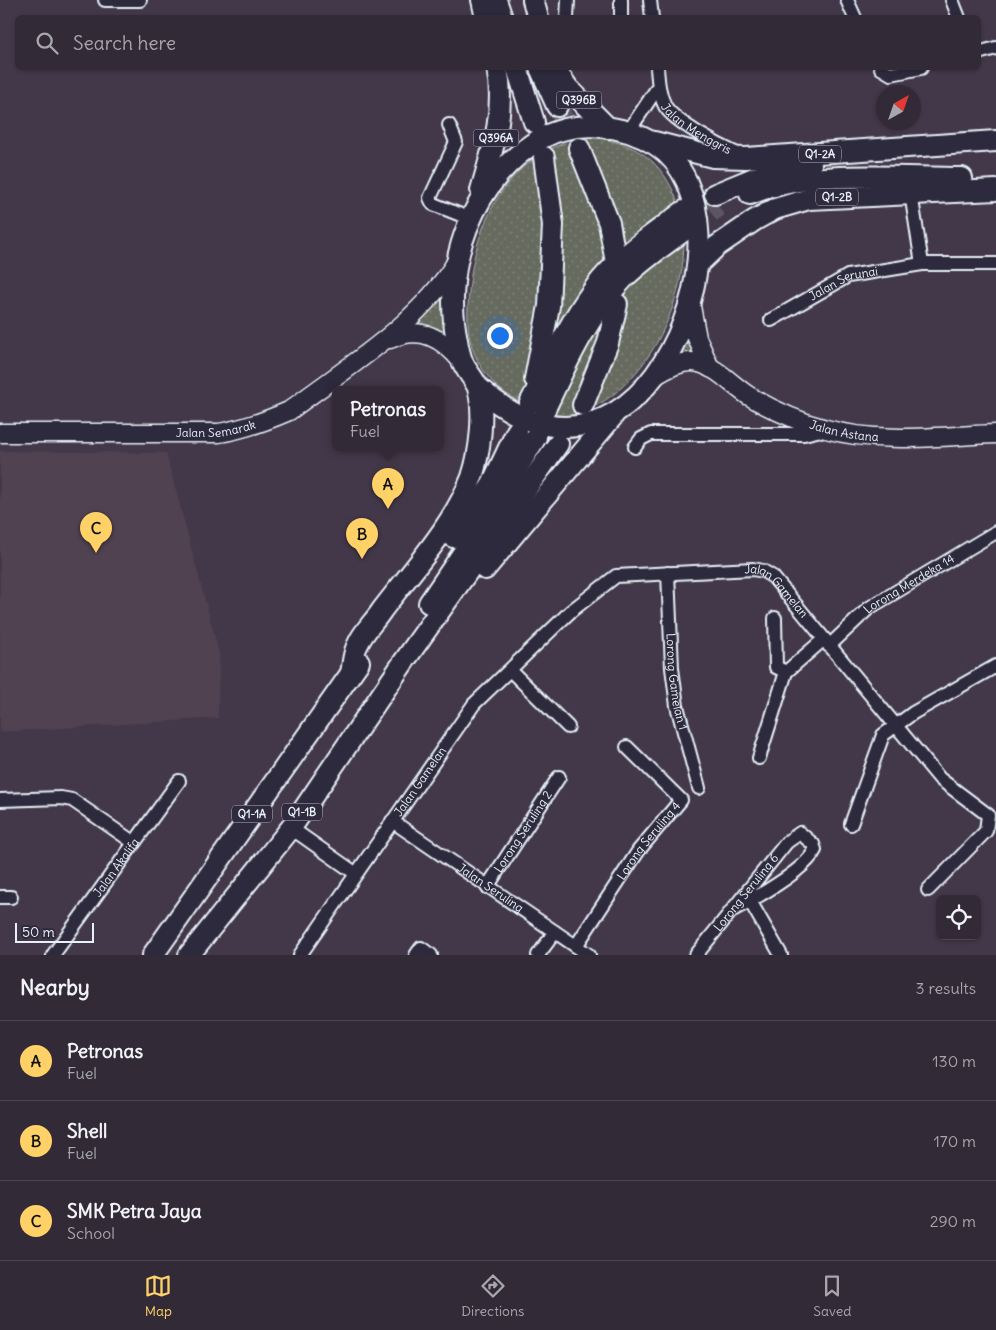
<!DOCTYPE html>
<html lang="en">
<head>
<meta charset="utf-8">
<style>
	body { margin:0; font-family:Delius,sans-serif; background:#3d3642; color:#f1f3f6 }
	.controls { position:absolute; right:15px; bottom:15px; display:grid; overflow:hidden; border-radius:8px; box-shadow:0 1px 4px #0004 }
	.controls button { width:45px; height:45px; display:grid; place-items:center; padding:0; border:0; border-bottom:1px solid #4d4652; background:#322a37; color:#f1f3f6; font:25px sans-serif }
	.compass { position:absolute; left:876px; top:85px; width:45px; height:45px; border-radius:50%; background:#322a37; box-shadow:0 1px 4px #0004; rotate:40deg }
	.scale { position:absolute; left:15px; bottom:12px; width:79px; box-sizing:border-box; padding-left:5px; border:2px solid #e8f1f8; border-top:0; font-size:14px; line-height:18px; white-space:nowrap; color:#e8f1f8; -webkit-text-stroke:4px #2f2a3d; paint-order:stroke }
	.you { position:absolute; left:499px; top:335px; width:18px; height:18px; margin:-12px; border:4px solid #fff; border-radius:50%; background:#1a73e8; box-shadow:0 0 0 8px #1a73e833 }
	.badge { display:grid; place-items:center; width:32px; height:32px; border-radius:50%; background:#ffd166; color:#111; font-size:16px; font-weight:700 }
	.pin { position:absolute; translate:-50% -41px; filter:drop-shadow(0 1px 2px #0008) }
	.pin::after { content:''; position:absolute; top:26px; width:18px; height:15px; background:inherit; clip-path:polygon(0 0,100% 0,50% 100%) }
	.popup { position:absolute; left:332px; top:386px; width:112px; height:65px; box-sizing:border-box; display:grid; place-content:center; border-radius:8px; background:#322a37; filter:drop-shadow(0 1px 4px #0005); font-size:16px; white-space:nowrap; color:#a8a7ad }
	.popup b { font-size:19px; color:#f1f3f6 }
	.popup::after { content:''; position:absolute; left:50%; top:100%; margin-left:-10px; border:10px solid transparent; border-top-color:#322a37 }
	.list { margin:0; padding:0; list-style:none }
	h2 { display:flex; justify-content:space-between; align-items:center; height:65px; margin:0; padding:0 20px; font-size:21px }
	h2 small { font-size:16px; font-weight:400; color:#a8a7ad }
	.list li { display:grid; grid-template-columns:32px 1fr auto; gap:15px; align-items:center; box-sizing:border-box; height:80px; padding:0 20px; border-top:1px solid #4d4652 }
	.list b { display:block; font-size:19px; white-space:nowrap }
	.list p { margin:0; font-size:16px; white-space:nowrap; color:#a8a7ad }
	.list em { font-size:16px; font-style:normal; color:#a8a7ad }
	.icon { flex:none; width:28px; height:28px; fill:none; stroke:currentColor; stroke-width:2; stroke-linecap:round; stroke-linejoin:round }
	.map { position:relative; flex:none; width:996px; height:955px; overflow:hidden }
	.search { position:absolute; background:#322a37; box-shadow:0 1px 4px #0004; left:15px; right:15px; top:15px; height:55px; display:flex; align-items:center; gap:12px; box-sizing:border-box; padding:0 18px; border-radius:8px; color:#a8a7ad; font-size:19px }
	.sheet { height:305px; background:#322a37 }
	nav { display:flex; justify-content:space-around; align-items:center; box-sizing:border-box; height:70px; border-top:1px solid #4d4652; background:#322a37; font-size:14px; color:#a8a7ad }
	nav a { display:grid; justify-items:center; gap:2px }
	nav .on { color:#ffd166 }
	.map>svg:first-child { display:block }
	.built { fill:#514251 }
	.green { fill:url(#green-dots); stroke:#a7aeab }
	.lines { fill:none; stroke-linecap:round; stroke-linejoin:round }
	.primary-tunnel { stroke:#5c5463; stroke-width:20; stroke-dasharray:20 10; stroke-linecap:butt }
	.street-casing { stroke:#e8f1f8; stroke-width:16 }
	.secondary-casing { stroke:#e8f1f8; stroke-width:21 }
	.primary-casing { stroke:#e8f1f8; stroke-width:24 }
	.street { stroke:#2f2a3d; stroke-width:12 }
	.secondary { stroke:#2f2a3d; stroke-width:18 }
	.primary { stroke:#2f2a3d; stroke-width:20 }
	.labels { text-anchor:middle; stroke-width:5; stroke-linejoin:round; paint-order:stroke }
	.shield { fill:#2f2a3d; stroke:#b0b5c0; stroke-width:1 }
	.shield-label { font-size:11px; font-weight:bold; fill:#e8f1f8 }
	.street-label { font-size:12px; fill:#e8f1f8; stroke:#2f2a3d }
</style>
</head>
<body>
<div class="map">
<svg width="996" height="955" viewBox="0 0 996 955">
	<defs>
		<pattern id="green-dots" width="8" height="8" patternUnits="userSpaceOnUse" patternTransform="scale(1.25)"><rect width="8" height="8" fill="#666b5e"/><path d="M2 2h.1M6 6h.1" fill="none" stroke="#7c8176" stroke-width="1.8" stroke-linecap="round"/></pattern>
	</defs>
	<rect width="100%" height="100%" fill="#433849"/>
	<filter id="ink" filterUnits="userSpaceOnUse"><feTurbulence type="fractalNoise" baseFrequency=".02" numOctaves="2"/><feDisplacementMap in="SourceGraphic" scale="10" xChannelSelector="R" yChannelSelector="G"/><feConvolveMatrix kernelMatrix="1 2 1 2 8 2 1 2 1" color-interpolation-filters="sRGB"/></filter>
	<g filter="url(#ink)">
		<path class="built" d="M0 451 166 453 219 653 218 718 0 732Z"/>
		<g class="green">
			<path d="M590 137C613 140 637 146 654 163 717 227 671 364 599 404 589 409 577 416 566 416 551 416 539 411 525 404 511 397 501 392 491 380 467 352 466 327 469 292 475 219 511 148 590 137Z"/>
			<path d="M444 292 443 312 447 339 412 326 432 308Z"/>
			<path d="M688 332 699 358 675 360Z"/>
		</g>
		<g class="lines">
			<g class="primary-tunnel">
				<path d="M557 106 579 148"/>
				<path d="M686 229 719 207"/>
			</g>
			<defs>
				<g id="street">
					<path d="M105 0H140"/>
					<path d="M650 0 652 18"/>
					<path d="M847 0 855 18"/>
					<path d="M952 0 959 18"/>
					<path d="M567 18 568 0"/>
					<path d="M621 18V0"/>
					<path d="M978 53 996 48"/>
					<path id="s1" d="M657 68C658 81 659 94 665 106 674 122 720 146 737 154"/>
					<path d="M881 68 891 74 921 68"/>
					<path d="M449 125 456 142 430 198 433 204 471 219"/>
					<path d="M628 132 658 87"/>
					<path d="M911 193 922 264"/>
					<path id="s2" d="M771 320 848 276 922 264H996"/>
					<path d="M635 447 641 439 651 434H804L825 429"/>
					<path id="s3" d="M668 573 672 668 677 706 699 788"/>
					<path d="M775 618 776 667 786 672"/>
					<path id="s4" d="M829 646 869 608 996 532"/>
					<path d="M510 670 568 727"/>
					<path d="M759 758 786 672 824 639"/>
					<path d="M0 800 61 798 72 800 133 842"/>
					<path id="s5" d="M392 821 589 955"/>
					<path d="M851 824 883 735 913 713 996 666"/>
					<path d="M291 828 355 873"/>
					<path id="s6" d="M487 887 559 777"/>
					<path d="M0 897H11"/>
					<path d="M750 901 781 955"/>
					<path id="s7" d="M576 946 639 850 681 800 627 747"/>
					<path id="s8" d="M53 955 179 781"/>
					<path id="s9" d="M300 955 474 704 571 611 616 576 753 569 763 571 773 577 940 779 988 815 986 831 928 890"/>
					<path d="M416 955 421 948 431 955"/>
					<path d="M538 955 555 932"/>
					<path id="s10" d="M696 955 787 842 800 833 813 844 815 850C805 871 752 900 731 911"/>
				</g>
				<g id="secondary">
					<path d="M690 301 697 338 710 368"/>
					<path d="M390 339C421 325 443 338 463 363"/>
					<path id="s11" d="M653 377C666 369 682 359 699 363 718 368 733 386 749 396 773 410 799 422 826 429 879 444 941 436 996 434"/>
					<path id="s12" d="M0 433H219C244 429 266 421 289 411 348 366 418 325 457 261"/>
				</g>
				<g id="primary">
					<path d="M482 0 486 18"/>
					<path d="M496 0 502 18"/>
					<path d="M533 0 538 18"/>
					<path d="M517 68 534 122"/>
					<path d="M540 68 557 106"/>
					<path d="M554 68 568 88 608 128"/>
					<path d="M654 142 713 157 746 158 996 141"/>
					<path d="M579 148 609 223 615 257"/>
					<path d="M481 190C493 149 506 110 497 68"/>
					<path d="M715 194 754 178 811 165"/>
					<path d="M750 194C812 169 895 178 962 178"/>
					<path d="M698 264 717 246 755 220 775 209 809 199 996 190"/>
					<path d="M535 379 549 306 553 225 544 157"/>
					<path d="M530 403C550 365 568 324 594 289 617 257 653 235 684 211"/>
					<path d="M583 405 608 343 617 304"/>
					<path d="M545 409C566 364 588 315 623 279 642 260 665 245 686 229"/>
					<path d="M453 537 490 488 517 431"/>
					<path d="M485 569 613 416"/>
					<path d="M429 603 490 513 536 437"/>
					<path d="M351 673C353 664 353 652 358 644 363 632 375 621 382 610 414 568 453 526 472 477 480 453 485 413 478 388 475 380 467 372 463 363 460 356 458 347 457 340 441 265 474 177 542 138 576 119 623 124 656 145 767 217 644 538 478 387"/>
					<path d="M153 955 359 662"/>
					<path d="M189 955 291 828 405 660 558 444"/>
				</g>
			</defs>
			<use href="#street" class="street-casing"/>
			<use href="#secondary" class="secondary-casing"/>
			<use href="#primary" class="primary-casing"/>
			<use href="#street" class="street"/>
			<use href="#secondary" class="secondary"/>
			<use href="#primary" class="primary"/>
		</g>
	</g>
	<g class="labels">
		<g class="shield">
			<rect x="556.5" y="91.5" width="45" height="17" rx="4"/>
			<rect x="473.5" y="129.5" width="45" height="17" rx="4"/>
			<rect x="799" y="145.5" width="42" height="17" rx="4"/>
			<rect x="816" y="188.5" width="42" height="17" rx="4"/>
			<rect x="282" y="803.5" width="40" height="17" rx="4"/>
			<rect x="232" y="805.5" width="40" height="17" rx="4"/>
		</g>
		<g class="shield-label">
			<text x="579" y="104">Q396B</text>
			<text x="496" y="142">Q396A</text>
			<text x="820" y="158">Q1-2A</text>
			<text x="837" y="201">Q1-2B</text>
			<text x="302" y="816">Q1-1B</text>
			<text x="252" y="818">Q1-1A</text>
		</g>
		<g class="street-label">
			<text dy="4" stroke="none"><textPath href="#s1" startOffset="78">Jalan Menggris</textPath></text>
			<text dy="4" stroke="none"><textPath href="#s2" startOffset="82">Jalan Serunai</textPath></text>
			<text dy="4" stroke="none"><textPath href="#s12" startOffset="216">Jalan Semarak</textPath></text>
			<text dy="4" stroke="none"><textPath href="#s11" startOffset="212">Jalan Astana</textPath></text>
			<text dy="4" stroke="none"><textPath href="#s4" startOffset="102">Lorong Merdeka 14</textPath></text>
			<text dy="4" stroke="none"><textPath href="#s9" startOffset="666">Jalan Gamelan</textPath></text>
			<text dy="4" stroke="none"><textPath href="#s3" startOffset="109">Lorong Gamelan 1</textPath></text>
			<text dy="4" stroke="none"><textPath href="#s9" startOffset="211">Jalan Gamelan</textPath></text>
			<text dy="4" stroke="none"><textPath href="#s6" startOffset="66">Lorong Seruling 2</textPath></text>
			<text dy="4" stroke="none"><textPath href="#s7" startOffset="128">Lorong Seruling 4</textPath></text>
			<text dy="4" stroke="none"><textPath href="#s8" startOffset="108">Jalan Akalifa</textPath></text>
			<text dy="4" stroke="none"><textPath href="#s5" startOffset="119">Jalan Seruling</textPath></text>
			<text dy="4" stroke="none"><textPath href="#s10" startOffset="80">Lorong Seruling 6</textPath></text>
		</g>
	</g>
</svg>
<div class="controls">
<button><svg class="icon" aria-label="locate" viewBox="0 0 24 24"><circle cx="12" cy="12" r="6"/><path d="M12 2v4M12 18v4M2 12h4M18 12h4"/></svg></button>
</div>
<svg class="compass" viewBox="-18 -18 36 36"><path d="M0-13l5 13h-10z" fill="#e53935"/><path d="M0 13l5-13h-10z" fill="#a8a7ad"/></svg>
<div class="scale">50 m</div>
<div class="you"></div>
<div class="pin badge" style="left:388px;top:509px">A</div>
<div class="popup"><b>Petronas</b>Fuel</div>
<div class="pin badge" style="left:362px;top:559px">B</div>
<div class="pin badge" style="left:96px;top:553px">C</div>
<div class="search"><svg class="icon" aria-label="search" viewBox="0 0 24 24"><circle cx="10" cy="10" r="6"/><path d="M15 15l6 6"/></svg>Search here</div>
</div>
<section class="sheet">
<h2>Nearby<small>3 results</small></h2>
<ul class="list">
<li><span class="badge">A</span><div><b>Petronas</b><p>Fuel</p></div><em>130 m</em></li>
<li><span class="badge">B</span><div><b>Shell</b><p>Fuel</p></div><em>170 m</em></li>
<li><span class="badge">C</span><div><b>SMK Petra Jaya</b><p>School</p></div><em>290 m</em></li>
</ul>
</section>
<nav>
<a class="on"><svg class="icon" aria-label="map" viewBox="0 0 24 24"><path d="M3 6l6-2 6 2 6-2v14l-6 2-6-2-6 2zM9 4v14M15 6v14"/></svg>Map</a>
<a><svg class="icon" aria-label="directions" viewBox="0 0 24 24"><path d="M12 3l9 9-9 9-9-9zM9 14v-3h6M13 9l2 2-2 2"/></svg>Directions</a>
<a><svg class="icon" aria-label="saved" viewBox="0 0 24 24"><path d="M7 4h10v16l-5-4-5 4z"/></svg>Saved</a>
</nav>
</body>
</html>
